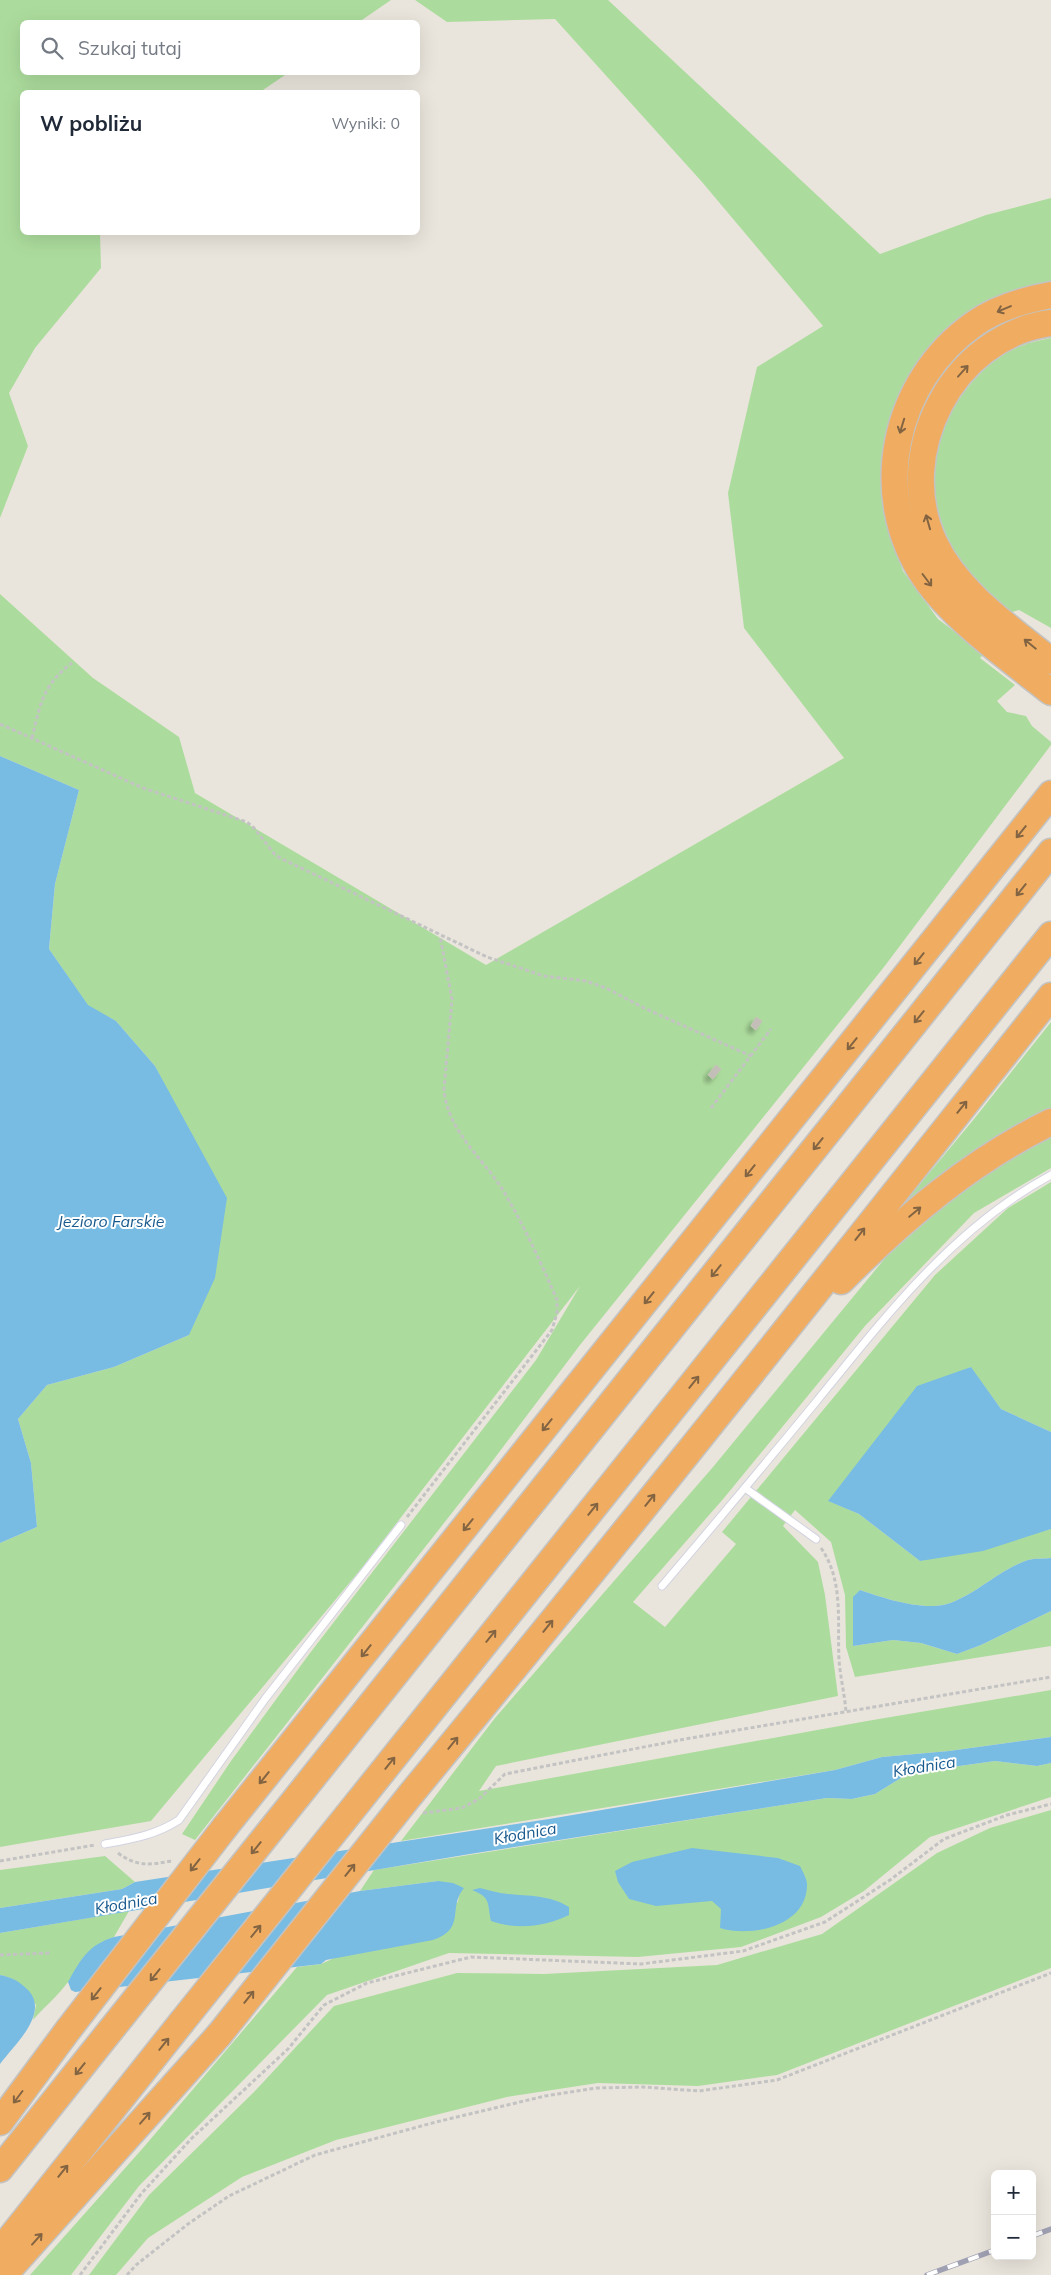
<!DOCTYPE html>
<html lang="pl">
<head>
<meta charset="utf-8">
<style>
	body { margin:0; font-family:Mulish,sans-serif; background:#f2f2f3; color:#1f2937 }
	.controls { position:absolute; right:15px; bottom:15px; display:grid; overflow:hidden; border-radius:8px; box-shadow:0 5px 20px #0002 }
	.controls button { width:45px; height:45px; display:grid; place-items:center; padding:0; border:0; border-bottom:1px solid #e0e1e3; background:#fff; color:#1f2937; font:25px sans-serif }
	.list { margin:0; padding:0; list-style:none }
	h2 { display:flex; justify-content:space-between; align-items:center; height:65px; margin:0; padding:0 20px; font-size:21px }
	h2 small { font-size:16px; font-weight:400; color:#747a83 }
	.icon { flex:none; width:28px; height:28px; fill:none; stroke:currentColor; stroke-width:2; stroke-linecap:round; stroke-linejoin:round }
	.map { position:relative; flex:none; width:1051px; height:2275px; overflow:hidden }
	.search { position:absolute; background:#fff; box-shadow:0 5px 20px #0002; left:20px; top:20px; width:400px; height:55px; display:flex; align-items:center; gap:12px; box-sizing:border-box; padding:0 18px; border-radius:8px; color:#747a83; font-size:19px }
	.panel { position:absolute; background:#fff; box-shadow:0 5px 20px #0002; left:20px; top:90px; width:400px; height:145px; border-radius:8px }
	.map>svg:first-child { display:block }
	.green { fill:#acdc9d }
	.water { fill:#78bce4 }
	.building { fill:#c3bfb8; stroke:#c5c1b6; filter:url(#shadow) }
	.lines { fill:none; stroke-linecap:round; stroke-linejoin:round }
	.lane-casing { stroke:#d2d3e1; stroke-width:9 }
	.highway-casing { stroke:#c3c3c3; stroke-width:29 }
	.path { stroke:#c3c3c3; stroke-width:3; stroke-dasharray:4 2.5; stroke-linecap:butt }
	.lane { stroke:#fff; stroke-width:7 }
	.highway { stroke:#f0ad61; stroke-width:26 }
	.rail-casing { stroke:#9fa0b2; stroke-width:5.5 }
	.rail { stroke:#fff; stroke-width:4; stroke-dasharray:11; stroke-linecap:butt }
	.highway-bridge-casing { stroke:#c3c3c3; stroke-width:29; stroke-linecap:butt }
	.highway-bridge { stroke:#f0ad61; stroke-width:26 }
	.oneway { stroke:#836442 }
	.labels { text-anchor:middle; stroke-width:4; stroke-linejoin:round; paint-order:stroke }
	.water-label { font-size:16px; font-style:italic; fill:#195a8e; stroke:#fff }
</style>
</head>
<body>
<div class="map">
<svg width="1051" height="2275" viewBox="0 0 1051 2275">
	<defs>
		<filter id="shadow"><feDropShadow dx="-4.5" dy="4.5" stdDeviation="2.5" flood-color="#0004"/></filter>
	</defs>
	<rect width="100%" height="100%" fill="#eae5dc"/>
	<g class="green">
		<path d="M0 0H391L359 22H22V72L288 73 260 92H22V232L100 233 101 268 35 348 9 393 28 446 0 518Z"/>
		<path d="M415 0H608L880 254 986 215 1051 198V284L974 309 923 354 897 401 881 462 884 516 903 571 938 619 984 654 980 658 1015 685 997 701 1007 712 1026 716 1032 726 1051 742V745L884 967 580 1345 488 1467 195 1840 182 1834 231 1761 310 1653 536 1360 580 1286 361 1569 151 1821 0 1847V1543L37 1527 31 1463 18 1419 47 1385 114 1367 189 1335 183 1120 155 1066 116 1021 88 1006 49 949 55 884 79 790 0 756V594L93 678 179 737 195 793 486 965 844 758 744 628 728 493 757 367 823 326 702 182 555 19 447 22Z"/>
		<path d="M1051 338V628L1019 610 1009 613C997 602 980 590 970 577 952 551 932 510 933 478 933 427 973 364 1021 346 1031 342 1041 340 1051 338Z"/>
		<path d="M1051 1022V1110L906 1201 974 1119Z"/>
		<path d="M1051 1136V1168L974 1213 865 1326 724 1498 633 1602 665 1627 736 1544 722 1532 935 1275 1008 1208 1051 1182V1432L1001 1409 970 1367 829 1501 859 1514 920 1561 1051 1529V1558C1044 1559 1035 1558 1028 1560 998 1570 976 1595 947 1604 922 1611 883 1598 860 1590L853 1623V1646L893 1640 921 1643 957 1654 981 1645 1051 1611V1646L855 1677 846 1647 845 1595 831 1542 795 1510 783 1526 818 1562 825 1595 838 1696 496 1766 479 1791 867 1721 1051 1690V1737L949 1751 882 1757 835 1770 401 1841 495 1718 713 1467 886 1257 971 1182 1011 1156Z"/>
		<path d="M995 1761 1037 1766 1051 1763V1797L930 1837 864 1891 821 1917 741 1947 638 1957 449 1953 327 1995 139 2186 71 2275H30L143 2148 297 1967 321 1964 458 1902 459 1894 438 1881 360 1891 374 1870 827 1798 852 1799 875 1794 909 1773Z"/>
		<path d="M1051 1810V1968L777 2075 698 2086 598 2083 507 2097 336 2140 242 2177 148 2238 116 2275H89L149 2195 254 2092 334 2006 457 1973 544 1974 717 1965 822 1934 937 1853 990 1828Z"/>
		<path d="M105 1856 135 1882 122 1889 0 1908V1870Z"/>
		<path d="M129 1911 114 1937C86 1946 84 1961 68 1982 58 1996 44 2007 33 2020L36 2005C26 1989 20 1979 0 1975V1933Z"/>
	</g>
	<g class="water">
		<path d="M0 756 79 790 55 884 49 949 88 1005 116 1021 155 1066 227 1198 215 1278 189 1335 114 1367 47 1385 18 1419 31 1463 37 1527 0 1543Z"/>
		<path d="M971 1367 1001 1409 1051 1432V1529L983 1551 920 1561 859 1514 828 1501 917 1386Z"/>
		<path d="M1051 1558V1611L981 1645 957 1654 921 1643 893 1640 853 1646V1597L860 1590C883 1598 922 1611 947 1604 976 1595 998 1570 1028 1560 1035 1558 1044 1559 1051 1558Z"/>
		<path d="M1051 1737V1763L1037 1766 995 1761 909 1773 875 1794 852 1799 827 1798 470 1854 0 1933V1908L122 1889 135 1882 549 1819 835 1770 882 1757 949 1751Z"/>
		<path d="M692 1848 778 1858 800 1866C803 1872 807 1879 807 1884 808 1926 752 1938 720 1928L721 1909 712 1901 656 1906 629 1899 618 1882 615 1871 632 1862Z"/>
		<path d="M438 1881 453 1883 464 1888C447 1908 467 1928 433 1940L326 1960 321 1964 75 1992 71 1990 68 1982C81 1959 88 1945 114 1937L360 1891Z"/>
		<path d="M480 1888C489 1890 498 1893 508 1894 529 1896 550 1895 569 1907V1915C545 1927 517 1930 491 1921 487 1904 492 1898 472 1890Z"/>
		<path d="M0 1975C11 1977 19 1981 27 1989 51 2012 15 2044 0 2064Z"/>
	</g>
	<g class="building">
		<path d="M756 1017 762 1021 756 1030 751 1026Z"/>
		<path d="M716 1065 721 1069 713 1079 708 1075Z"/>
	</g>
	<g class="lines">
		<defs>
			<g id="lane">
				<path d="M745 1488 816 1539"/>
				<path d="M662 1586C714 1525 765 1464 816 1402 885 1317 953 1228 1051 1175"/>
				<path d="M105 1844C132 1839 156 1835 179 1820L265 1699 401 1525"/>
			</g>
			<g id="highway">
				<path d="M1051 295C1024 300 996 308 974 324 893 381 869 495 925 578 953 619 1012 661 1051 692"/>
				<path d="M1051 323C952 336 893 453 934 542 957 592 1009 627 1051 661"/>
				<path d="M841 1281C904 1218 971 1161 1051 1122"/>
				<path d="M411 1794C628 1531 839 1263 1051 996"/>
				<path d="M298 1796 1051 852"/>
				<path d="M359 1801 1051 935"/>
				<path d="M225 1827 1051 794"/>
				<path d="M0 2122 68 2030"/>
				<path d="M0 2169 110 2031"/>
				<path d="M0 2251 181 2023"/>
				<path d="M4 2275 219 2035"/>
			</g>
		</defs>
		<use href="#lane" class="lane-casing"/>
		<use href="#highway" class="highway-casing"/>
		<g class="path">
			<path d="M0 724 143 788 247 822 254 828 276 856 487 957 544 976 586 981 606 988 644 1008 751 1056"/>
			<path d="M32 738C40 705 43 684 72 663"/>
			<path d="M711 1108 771 1029"/>
			<path d="M407 1517 552 1330 557 1313V1300C542 1265 526 1230 507 1197 486 1159 449 1136 444 1090L452 999 440 936"/>
			<path d="M821 1548C844 1581 837 1621 839 1659 840 1677 845 1695 846 1713"/>
			<path d="M423 1813 462 1808 479 1799 505 1774 685 1739 1051 1677"/>
			<path d="M118 1853C137 1867 150 1865 171 1861"/>
			<path d="M0 1861 95 1845"/>
			<path d="M0 1955 51 1953"/>
			<path d="M80 2275 141 2194 191 2139 288 2049 324 2005 367 1983 471 1957 641 1964 743 1951 825 1922 890 1880 944 1839 1007 1815 1051 1804"/>
			<path d="M127 2275 136 2265 188 2224 229 2196 315 2155 436 2122 545 2096 596 2088 643 2087 699 2091 777 2080 1051 1973"/>
		</g>
		<use href="#lane" class="lane"/>
		<use href="#highway" class="highway"/>
		<defs>
			<g id="rail">
				<path d="M1032 2236 1051 2229"/>
				<path d="M927 2275 995 2250"/>
			</g>
		</defs>
		<use href="#rail" class="rail-casing"/>
		<use href="#rail" class="rail"/>
		<defs>
			<g id="highway-bridge">
				<path d="M181 2023 359 1801"/>
				<path d="M68 2030 225 1827"/>
				<path d="M110 2031 298 1796"/>
				<path d="M219 2035 411 1794"/>
			</g>
		</defs>
		<use href="#highway-bridge" class="highway-bridge-casing"/>
		<use href="#highway-bridge" class="highway-bridge"/>
	</g>
	<defs><path id="oneway-shaft" d="M-6 0H5M1.5-3L5.5 0L1.5 3" fill="none" stroke-width="1.6" stroke-linecap="round" stroke-linejoin="round" transform="scale(1.25)"/></defs>
	<g class="oneway">
		<use href="#oneway-shaft" transform="translate(1004 309) rotate(157)"/>
		<use href="#oneway-shaft" transform="translate(963 371) rotate(-48)"/>
		<use href="#oneway-shaft" transform="translate(902 426) rotate(107)"/>
		<use href="#oneway-shaft" transform="translate(928 522) rotate(-106)"/>
		<use href="#oneway-shaft" transform="translate(927 580) rotate(53)"/>
		<use href="#oneway-shaft" transform="translate(1030 644) rotate(-141)"/>
		<use href="#oneway-shaft" transform="translate(1021 832) rotate(129)"/>
		<use href="#oneway-shaft" transform="translate(1021 890) rotate(129)"/>
		<use href="#oneway-shaft" transform="translate(919 959) rotate(129)"/>
		<use href="#oneway-shaft" transform="translate(919 1017) rotate(129)"/>
		<use href="#oneway-shaft" transform="translate(852 1044) rotate(129)"/>
		<use href="#oneway-shaft" transform="translate(962 1107) rotate(-51)"/>
		<use href="#oneway-shaft" transform="translate(818 1144) rotate(129)"/>
		<use href="#oneway-shaft" transform="translate(750 1171) rotate(129)"/>
		<use href="#oneway-shaft" transform="translate(915 1212) rotate(-40)"/>
		<use href="#oneway-shaft" transform="translate(860 1234) rotate(-52)"/>
		<use href="#oneway-shaft" transform="translate(716 1271) rotate(129)"/>
		<use href="#oneway-shaft" transform="translate(649 1298) rotate(129)"/>
		<use href="#oneway-shaft" transform="translate(694 1382) rotate(-51)"/>
		<use href="#oneway-shaft" transform="translate(547 1425) rotate(129)"/>
		<use href="#oneway-shaft" transform="translate(650 1500) rotate(-51)"/>
		<use href="#oneway-shaft" transform="translate(593 1509) rotate(-51)"/>
		<use href="#oneway-shaft" transform="translate(468 1525) rotate(129)"/>
		<use href="#oneway-shaft" transform="translate(548 1626) rotate(-51)"/>
		<use href="#oneway-shaft" transform="translate(491 1636) rotate(-51)"/>
		<use href="#oneway-shaft" transform="translate(366 1651) rotate(129)"/>
		<use href="#oneway-shaft" transform="translate(453 1743) rotate(-51)"/>
		<use href="#oneway-shaft" transform="translate(390 1763) rotate(-51)"/>
		<use href="#oneway-shaft" transform="translate(264 1778) rotate(129)"/>
		<use href="#oneway-shaft" transform="translate(256 1848) rotate(129)"/>
		<use href="#oneway-shaft" transform="translate(195 1865) rotate(128)"/>
		<use href="#oneway-shaft" transform="translate(350 1870) rotate(-51)"/>
		<use href="#oneway-shaft" transform="translate(256 1931) rotate(-51)"/>
		<use href="#oneway-shaft" transform="translate(155 1975) rotate(129)"/>
		<use href="#oneway-shaft" transform="translate(96 1994) rotate(128)"/>
		<use href="#oneway-shaft" transform="translate(249 1997) rotate(-51)"/>
		<use href="#oneway-shaft" transform="translate(164 2044) rotate(-51)"/>
		<use href="#oneway-shaft" transform="translate(80 2069) rotate(129)"/>
		<use href="#oneway-shaft" transform="translate(18 2097) rotate(127)"/>
		<use href="#oneway-shaft" transform="translate(145 2118) rotate(-49)"/>
		<use href="#oneway-shaft" transform="translate(63 2171) rotate(-51)"/>
		<use href="#oneway-shaft" transform="translate(37 2239) rotate(-48)"/>
	</g>
	<g class="labels">
		<g class="water-label">
			<text x="111" y="1227">Jezioro Farskie</text>
			<text transform="translate(924 1766) rotate(-9)" y="6">Kłodnica</text>
			<text transform="translate(525 1833) rotate(-10)" y="6">Kłodnica</text>
			<text transform="translate(126 1903) rotate(-10)" y="6">Kłodnica</text>
		</g>
	</g>
</svg>
<div class="controls">
<button>+</button>
<button>−</button>
</div>
<div class="search"><svg class="icon" aria-label="search" viewBox="0 0 24 24"><circle cx="10" cy="10" r="6"/><path d="M15 15l6 6"/></svg>Szukaj tutaj</div>
<section class="panel">
<h2>W pobliżu<small>Wyniki: 0</small></h2>
<ul class="list">
</ul>
</section>
</div>
</body>
</html>
